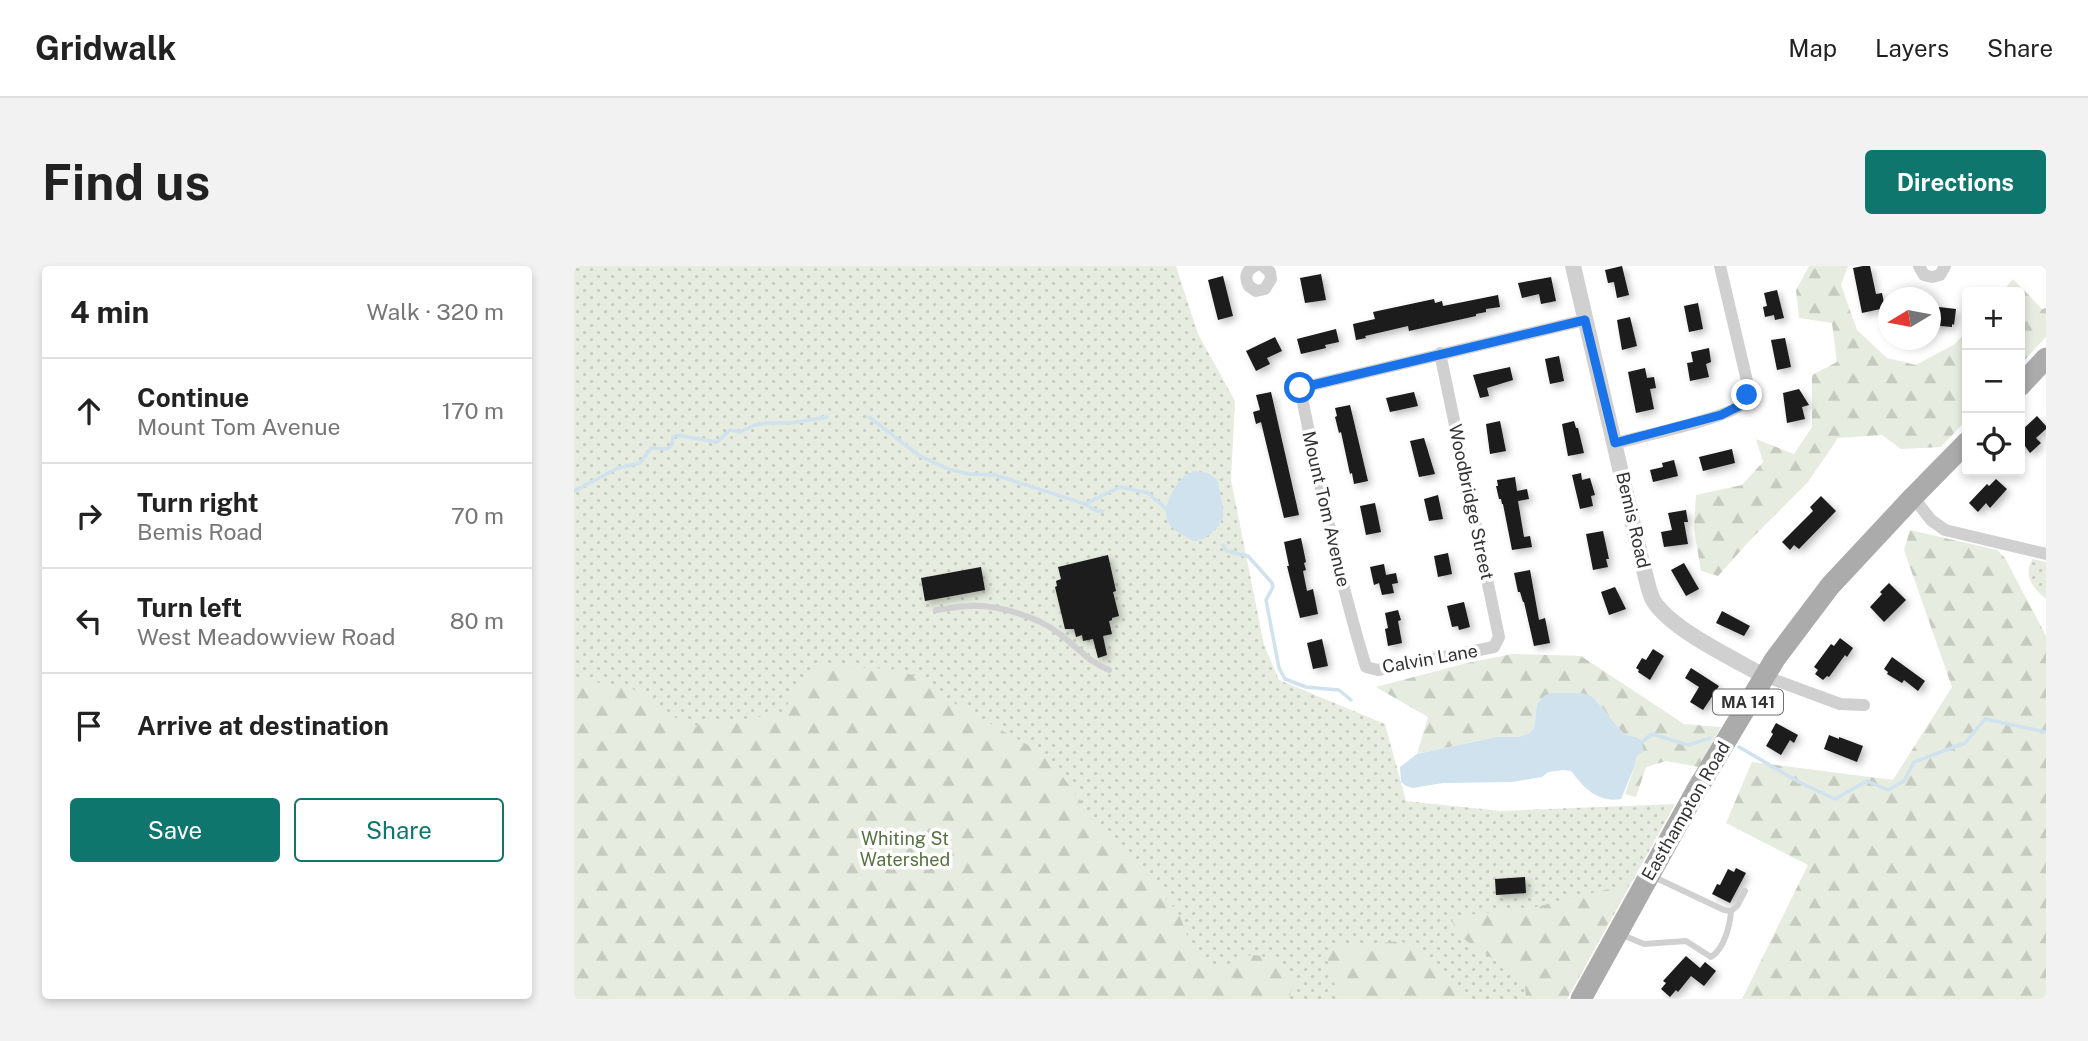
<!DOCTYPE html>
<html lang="en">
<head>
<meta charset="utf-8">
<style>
	body { margin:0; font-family:"Public Sans",sans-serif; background:#f2f2f2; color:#222 }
	.controls { position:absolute; right:21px; top:21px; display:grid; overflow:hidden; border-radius:7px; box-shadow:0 4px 10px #0003 }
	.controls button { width:63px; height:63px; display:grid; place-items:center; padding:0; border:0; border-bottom:2px solid #e0e0e0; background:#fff; color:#222; font:35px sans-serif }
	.compass { position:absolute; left:1304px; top:21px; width:63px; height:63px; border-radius:50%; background:#fff; box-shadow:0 4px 10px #0003; rotate:260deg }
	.stop { position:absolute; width:21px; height:21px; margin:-16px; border:5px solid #1a73e8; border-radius:50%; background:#fff }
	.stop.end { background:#1a73e8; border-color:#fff; box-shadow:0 2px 7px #0008 }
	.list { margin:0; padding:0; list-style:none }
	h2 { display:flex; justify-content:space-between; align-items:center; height:91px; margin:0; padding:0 28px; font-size:30px }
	h2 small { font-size:23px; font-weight:400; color:#767676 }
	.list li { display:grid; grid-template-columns:46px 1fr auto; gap:21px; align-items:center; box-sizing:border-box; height:105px; padding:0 28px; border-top:2px solid #e0e0e0 }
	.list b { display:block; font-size:26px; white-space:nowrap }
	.list p { margin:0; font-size:23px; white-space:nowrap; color:#767676 }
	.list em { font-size:23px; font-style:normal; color:#767676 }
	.actions { display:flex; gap:14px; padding:21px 28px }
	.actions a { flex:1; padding:16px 0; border:2px solid #0f766e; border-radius:7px; text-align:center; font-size:24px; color:#0f766e }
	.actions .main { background:#0f766e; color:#fff }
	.icon { flex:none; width:38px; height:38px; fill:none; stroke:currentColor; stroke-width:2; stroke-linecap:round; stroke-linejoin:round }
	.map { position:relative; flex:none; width:1472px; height:733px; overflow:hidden; border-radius:7px }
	header { display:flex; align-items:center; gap:42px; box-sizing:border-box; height:98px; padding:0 35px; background:#fff; border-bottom:2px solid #e0e0e0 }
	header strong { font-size:33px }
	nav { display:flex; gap:38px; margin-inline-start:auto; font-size:24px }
	.intro { display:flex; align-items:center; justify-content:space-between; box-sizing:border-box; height:168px; padding:0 42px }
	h1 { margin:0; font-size:49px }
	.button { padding:18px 32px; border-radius:7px; background:#0f766e; color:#fff; font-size:24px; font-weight:700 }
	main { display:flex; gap:42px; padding:0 42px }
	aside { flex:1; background:#fff; border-radius:7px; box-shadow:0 4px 10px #0003 }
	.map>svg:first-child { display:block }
	.green { fill:url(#green-dots) }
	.forest { fill:url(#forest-firs) }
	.water { fill:#cfe2ee }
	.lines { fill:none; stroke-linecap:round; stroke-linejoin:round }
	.stream { stroke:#cfe2ee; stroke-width:3.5 }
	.building { fill:#1a1a1a; filter:url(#shadow) }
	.service { stroke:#d0d0d0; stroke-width:6 }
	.minor { stroke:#d0d0d0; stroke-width:12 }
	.tertiary { stroke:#d0d0d0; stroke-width:16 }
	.primary { stroke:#ababab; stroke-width:21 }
	.route { stroke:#1a73e8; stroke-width:9 }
	.labels { text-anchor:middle; stroke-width:7; stroke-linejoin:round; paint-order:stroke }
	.shield { fill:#fff; stroke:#707070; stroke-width:2 }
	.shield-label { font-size:16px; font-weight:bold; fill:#333 }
	.street-label { font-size:18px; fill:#333; stroke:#fff }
	.park-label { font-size:18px; fill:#56703f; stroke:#fff }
</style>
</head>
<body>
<header>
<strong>Gridwalk</strong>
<nav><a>Map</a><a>Layers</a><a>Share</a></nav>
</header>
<div class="intro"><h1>Find us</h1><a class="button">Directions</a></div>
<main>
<aside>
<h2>4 min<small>Walk · 320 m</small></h2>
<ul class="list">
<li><svg class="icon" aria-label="ahead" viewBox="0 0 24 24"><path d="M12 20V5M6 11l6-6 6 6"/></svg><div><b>Continue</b><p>Mount Tom Avenue</p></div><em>170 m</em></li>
<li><svg class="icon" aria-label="right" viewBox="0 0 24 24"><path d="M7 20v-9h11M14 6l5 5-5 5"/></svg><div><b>Turn right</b><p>Bemis Road</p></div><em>70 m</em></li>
<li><svg class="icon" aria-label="left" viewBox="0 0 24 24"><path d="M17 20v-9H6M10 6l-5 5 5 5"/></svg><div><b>Turn left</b><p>West Meadowview Road</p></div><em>80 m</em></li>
<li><svg class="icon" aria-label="arrive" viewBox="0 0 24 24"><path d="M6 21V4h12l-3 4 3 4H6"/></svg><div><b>Arrive at destination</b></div></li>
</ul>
<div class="actions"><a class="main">Save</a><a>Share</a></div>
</aside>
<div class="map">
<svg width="1472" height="733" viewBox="0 0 1472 733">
	<defs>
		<pattern id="green-dots" width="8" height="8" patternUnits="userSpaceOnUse" patternTransform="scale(1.75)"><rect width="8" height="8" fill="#e6ecdf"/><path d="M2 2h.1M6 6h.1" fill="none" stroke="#c6cbc0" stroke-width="1.8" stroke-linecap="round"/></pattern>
		<pattern id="forest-firs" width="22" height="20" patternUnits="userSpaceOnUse" patternTransform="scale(1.75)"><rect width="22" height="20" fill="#e6ecdf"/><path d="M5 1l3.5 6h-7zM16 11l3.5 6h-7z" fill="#c6cbc0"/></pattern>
		<filter id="shadow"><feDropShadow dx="3.5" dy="3.5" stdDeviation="3.5" flood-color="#0004"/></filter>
	</defs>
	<rect width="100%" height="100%" fill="#fff"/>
	<g class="green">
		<path d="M0 0H602L624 68 661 135 657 214 690 379 705 414 811 458 832 535 928 545 1101 538 993 733H0Z"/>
		<path d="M1459 293 1472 296V333C1459 323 1448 307 1459 293Z"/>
	</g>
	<g class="forest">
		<path d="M1235 0H1274L1267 19 1283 64 1313 92 1342 99 1381 78 1393 64V153L1367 181 1327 183 1308 169 1264 172 1234 216 1178 272 1144 310 1127 305 1120 263 1122 229 1168 219 1189 196 1182 173 1220 188 1238 161V109L1263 96 1258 57 1225 52 1222 24Z"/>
		<path d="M1439 13 1468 43 1472 42V71L1446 99V26H1428Z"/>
		<path d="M1336 264 1423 284 1431 292 1472 370V733H1168L1234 599 1152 557 1178 496 1319 514 1378 421 1330 284Z"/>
		<path d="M938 388 1007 390 1110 458 1147 461 1125 501 1092 495 1072 501 1062 531 1051 528 1061 499 1062 471 1050 468 1019 431 979 427 963 438 960 462 954 468 944 471H922L843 488 854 451 802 421 893 397Z"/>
		<path d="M247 400 318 403 342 410 364 428 452 478 472 488 517 549 603 645C613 662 614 686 633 696 653 707 663 689 680 689 695 690 715 703 719 717 720 722 716 728 715 733H0V414L54 420 114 460 207 448 235 407Z"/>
		<path d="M1055 618 993 733H952L951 720 941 708 884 669 878 654 882 650 958 642Z"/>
		<path d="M826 675 838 680 895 733H767L760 716 751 685 758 681Z"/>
	</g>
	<g class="water">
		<path d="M620 205 634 207 643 214C645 220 650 245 649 251 647 261 632 274 622 275 615 275 612 270 607 268 589 258 589 245 598 227 604 217 608 209 620 205Z"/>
		<path d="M979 427H1009L1019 431 1050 468 1062 471 1067 474 1070 485 1062 490 1061 499 1047 533C1024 537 1010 522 997 505L989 504 974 506 968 511 938 516 869 517 839 522 832 520 827 516 826 501 843 488 922 471H944L954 468 960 462 963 438 971 429Z"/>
	</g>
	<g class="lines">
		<g class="stream">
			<path d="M295 151 346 190 374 203 395 208 421 209 511 238 546 221 574 227 596 246"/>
			<path d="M0 225 44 202 66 197 77 182 93 183 98 179 99 171 103 169 143 176 156 164 166 166 181 159 192 157H218L253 151"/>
			<path d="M512 239 523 245H529"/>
			<path d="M649 279 653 285 674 290 698 317 699 321 692 334 705 402 711 413 732 421 765 424 777 434"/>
			<path d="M1064 479 1078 468 1114 479 1136 472"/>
			<path d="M1165 481 1225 516 1261 533 1293 515 1314 524 1330 515 1340 496 1391 477 1411 453 1472 466"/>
		</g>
	</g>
	<g class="building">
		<path d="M1048 0 1055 29 1043 32 1040 16 1034 17 1031 4Z"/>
		<path d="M1289 0H1296L1302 28 1308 27 1311 42 1288 47 1279 2Z"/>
		<path d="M747 8 752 34 731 37 726 12Z"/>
		<path d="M649 10 659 50 644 54 634 14Z"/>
		<path d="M977 11 982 35 967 38 965 28 948 32 944 17Z"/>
		<path d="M1203 24 1210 52 1201 54 1200 49 1191 51 1189 41 1193 40 1190 27Z"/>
		<path d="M924 29 926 41 912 43V46L902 48V50L835 65 834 60 791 70 792 72 782 74 779 58 801 53 799 46 860 33 861 37 868 35 869 40Z"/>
		<path d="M1124 37 1129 63 1115 66 1110 40Z"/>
		<path d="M1356 40 1382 43 1380 59 1378 58V61L1356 59Z"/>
		<path d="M1056 51 1063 80 1048 84 1043 54Z"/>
		<path d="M762 63 765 76 751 79 752 82 727 88 723 73Z"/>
		<path d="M701 71 708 85 693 92 696 98 682 105 672 85Z"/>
		<path d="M1211 72 1217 101 1203 104 1197 74Z"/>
		<path d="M1135 82 1137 96 1132 98 1135 111 1116 115 1113 97 1119 96 1117 86Z"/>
		<path d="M985 90 990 115 976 118 971 93Z"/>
		<path d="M936 101 939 114 913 122 915 130 906 132 899 109Z"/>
		<path d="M1071 102 1073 112 1080 111 1082 122 1076 123 1080 143 1062 147 1054 106Z"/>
		<path d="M1225 123 1235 139 1228 141 1231 153 1213 157 1209 127Z"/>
		<path d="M697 126 725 249 710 252 687 156 682 158 679 146 686 144 682 129Z"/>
		<path d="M840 126 844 140 816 146 812 132Z"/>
		<path d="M776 139 794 215 780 218 778 207 776 208 767 166 765 167 761 151 763 150 761 142Z"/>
		<path d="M1463 150 1472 160V163L1462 172 1467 177 1456 187 1451 180 1446 184V166Z"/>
		<path d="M926 155 932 185 916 188 912 158Z"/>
		<path d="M1000 155 1002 162H1004L1010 187 994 190 988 158Z"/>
		<path d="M850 172 861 208 845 211 836 175Z"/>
		<path d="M1158 183 1161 197 1129 205 1125 191Z"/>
		<path d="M1100 194 1104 210 1079 216 1076 204 1089 201 1088 197Z"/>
		<path d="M1007 207 1008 214 1016 212 1021 229 1017 230 1019 240 1006 243 998 209Z"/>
		<path d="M941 211 943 225 953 223 955 233 944 235 950 271 956 270 958 281 938 284 929 238H928L927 233H925L922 220H924L923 214Z"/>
		<path d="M1422 213 1433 223 1416 242 1412 237 1404 246 1395 237 1413 218 1415 220Z"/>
		<path d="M864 229 869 253 855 255 850 233Z"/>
		<path d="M1247 230 1262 245 1225 283 1220 279 1216 284 1208 276 1239 245 1236 241Z"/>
		<path d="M801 237 807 266 792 269 786 240Z"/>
		<path d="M1112 244 1114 256H1110L1114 278 1090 281 1087 266 1098 264 1094 247Z"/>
		<path d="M1029 265 1035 293H1032L1034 301 1019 304 1012 268Z"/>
		<path d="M727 272 732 296 730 297 732 304 729 305 733 325 739 323 744 348 726 352 713 300H715L710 276Z"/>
		<path d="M874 287 878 308 864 311 860 290Z"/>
		<path d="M534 289 542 325 539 326 545 350 538 352V354L535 355 538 368 529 370 533 389 524 392 519 373 509 375 508 369 502 371 500 363H491L481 321 483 320 482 315 487 313 484 301Z"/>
		<path d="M1110 297 1125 323 1112 330 1097 304Z"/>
		<path d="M810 298 812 309 822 307 824 317 818 318 820 327 808 329 805 317 800 319 796 301Z"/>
		<path d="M407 301 411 324 351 335 347 312Z"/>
		<path d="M956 304 965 354 971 352 976 377 960 380 950 336H949L946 326H944L940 307Z"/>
		<path d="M1315 317 1332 334 1310 356 1296 341 1308 328 1306 326Z"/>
		<path d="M1041 321 1052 343 1035 349 1027 326Z"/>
		<path d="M890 336 896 361 885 364 884 360 878 361 873 340Z"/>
		<path d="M824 344 827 354 824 355 828 377 814 380 811 363 814 362 811 347Z"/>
		<path d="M1148 345 1176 360 1170 370 1142 357Z"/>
		<path d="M1266 372 1279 382 1273 391 1271 389 1255 411 1253 410 1249 414 1241 408 1244 404 1240 401 1257 378 1260 380Z"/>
		<path d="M748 373 754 400 739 403 733 377Z"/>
		<path d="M1079 383 1090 390 1076 414 1064 406 1065 404 1062 402 1068 392 1072 394Z"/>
		<path d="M1318 391 1351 415 1344 425 1330 414 1328 417 1313 408 1314 406 1310 403Z"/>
		<path d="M1117 402 1145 420 1129 444 1116 436 1125 421 1111 412Z"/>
		<path d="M1202 457 1224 469 1220 477 1216 474 1207 489 1192 480 1199 468 1197 466Z"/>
		<path d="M1255 469 1265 473V471L1289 480 1283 496 1250 483Z"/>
		<path d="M1162 602 1172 607 1156 637 1138 628 1143 618 1146 619 1154 603 1160 606Z"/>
		<path d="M951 611 952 627 922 629 921 613Z"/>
		<path d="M1112 690 1126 702 1131 696 1142 705 1130 720 1117 710 1104 726 1102 724 1096 731 1087 723 1092 717 1089 715Z"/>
	</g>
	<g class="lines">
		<g class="service">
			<path d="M362 344C373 343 384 340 394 340 422 338 466 351 487 369 504 382 515 396 535 404"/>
			<path d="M1080 611 1150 644 1157 645 1163 640 1171 625"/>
			<path d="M1046 668 1070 678 1112 675 1137 691C1150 683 1156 660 1157 645"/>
		</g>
		<g class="minor">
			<path d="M681 0C672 4 670 12 675 20L682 25 691 23 697 13 696 6 689 0"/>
			<path d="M1345 0 1350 9 1358 11 1366 9 1371 0"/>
			<path d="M866 87 925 371 920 381 804 404 792 401C764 309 745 216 726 122L1011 54"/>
			<path d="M1042 177C1064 171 1160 151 1170 136 1174 130 1173 122 1173 115L1146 0"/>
			<path d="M1339 231 1357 254 1371 264 1472 288"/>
			<path d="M1190 410 1266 438 1290 439"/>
		</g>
		<path class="tertiary" d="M999 0 1068 297C1072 309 1074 324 1079 334 1096 363 1160 393 1190 410"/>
		<g class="primary">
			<path d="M1446 120 1472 92"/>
			<path d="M1007 733 1122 525 1201 393 1256 320 1339 231 1393 176"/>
		</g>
	</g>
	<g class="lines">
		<path class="route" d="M726 122 1011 54 1041 177 1147 149 1169 138 1173 129"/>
	</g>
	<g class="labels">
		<rect class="shield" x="1139" y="423.5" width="70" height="25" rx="5"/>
		<g class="shield-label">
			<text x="1174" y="442">MA 141</text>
		</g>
		<g class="street-label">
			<text transform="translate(897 236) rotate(78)" y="6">Woodbridge Street</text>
			<text transform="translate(752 243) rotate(77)" y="6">Mount Tom Avenue</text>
			<text transform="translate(1059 254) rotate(77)" y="6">Bemis Road</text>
			<text transform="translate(856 393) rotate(-10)" y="6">Calvin Lane</text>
			<text transform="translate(1112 545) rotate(-60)" y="6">Easthampton Road</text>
		</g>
		<g class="park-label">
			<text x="331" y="579">Whiting St<tspan x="331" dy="21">Watershed</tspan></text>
		</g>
	</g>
</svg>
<div class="controls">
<button>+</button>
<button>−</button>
<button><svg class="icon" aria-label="locate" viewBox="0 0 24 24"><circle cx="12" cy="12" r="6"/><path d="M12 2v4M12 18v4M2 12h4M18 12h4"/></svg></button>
</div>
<svg class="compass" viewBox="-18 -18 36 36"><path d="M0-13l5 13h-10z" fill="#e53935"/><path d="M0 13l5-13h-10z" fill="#767676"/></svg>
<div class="stop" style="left:726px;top:122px"></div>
<div class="stop end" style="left:1173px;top:129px"></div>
</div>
</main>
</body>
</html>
